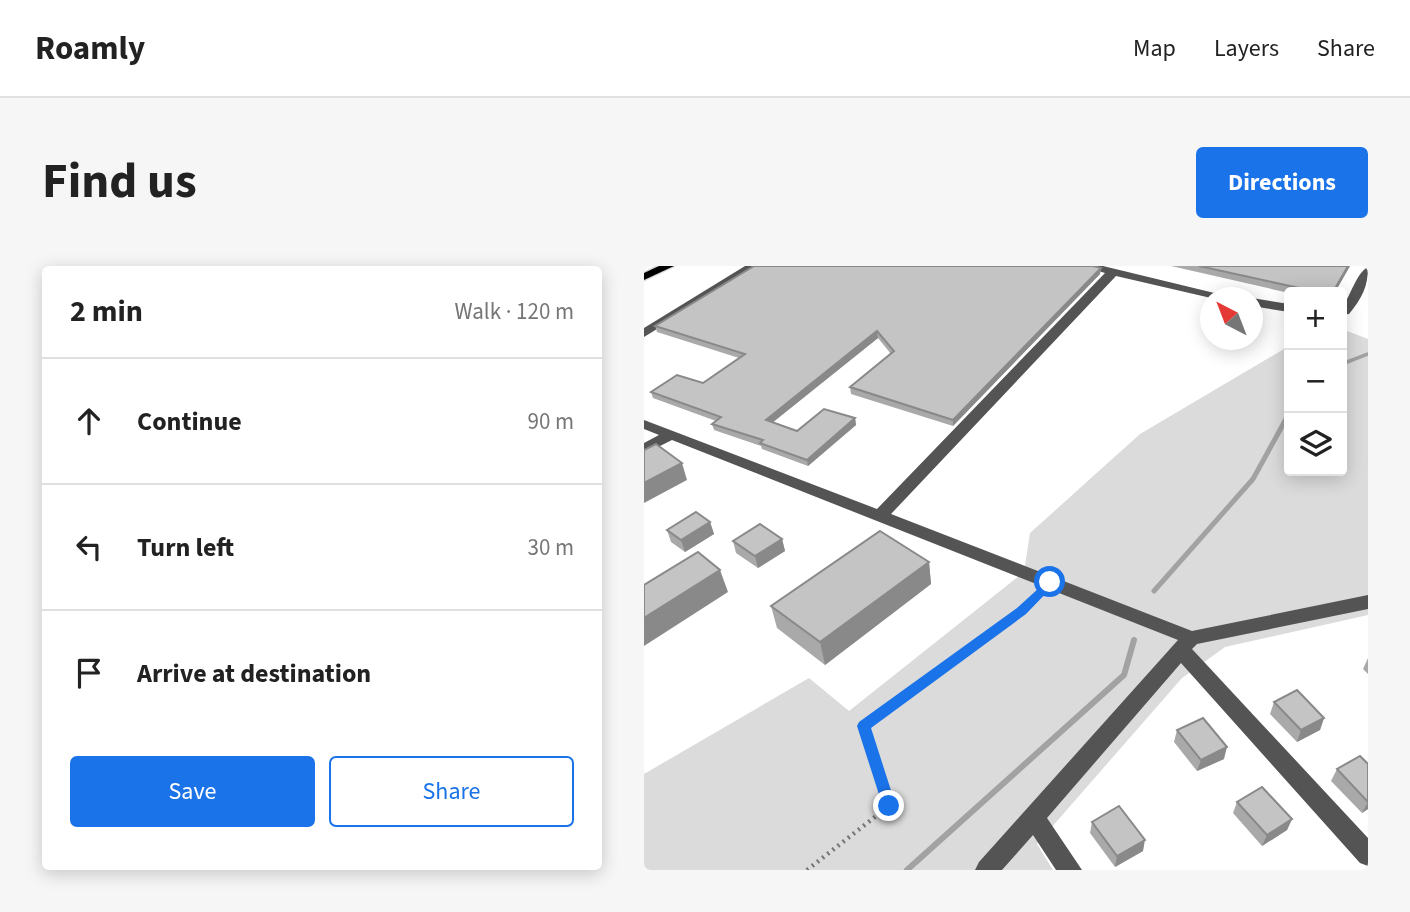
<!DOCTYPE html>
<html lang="en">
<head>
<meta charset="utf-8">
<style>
	body { margin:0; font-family:"Source Sans 3",sans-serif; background:#f6f6f6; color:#222 }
	.controls { position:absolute; right:21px; top:21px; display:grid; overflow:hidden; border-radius:7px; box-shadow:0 4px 18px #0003 }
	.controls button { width:63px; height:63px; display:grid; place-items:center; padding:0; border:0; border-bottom:2px solid #e0e0e0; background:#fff; color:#222; font:35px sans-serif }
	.compass { position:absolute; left:556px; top:21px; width:63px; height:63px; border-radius:50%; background:#fff; box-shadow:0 4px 18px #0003; rotate:318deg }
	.stop { position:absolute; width:21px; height:21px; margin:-16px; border:5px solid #1a73e8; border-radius:50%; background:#fff }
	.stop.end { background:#1a73e8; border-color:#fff; box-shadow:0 2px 7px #0008 }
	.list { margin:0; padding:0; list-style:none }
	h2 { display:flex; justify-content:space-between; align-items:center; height:91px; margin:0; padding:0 28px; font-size:30px }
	h2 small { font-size:23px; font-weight:400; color:#767676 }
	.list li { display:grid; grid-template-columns:46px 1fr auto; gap:21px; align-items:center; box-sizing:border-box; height:126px; padding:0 28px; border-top:2px solid #e0e0e0 }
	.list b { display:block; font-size:26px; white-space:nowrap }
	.list em { font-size:23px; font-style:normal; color:#767676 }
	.actions { display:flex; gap:14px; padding:21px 28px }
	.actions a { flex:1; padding:16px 0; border:2px solid #1a73e8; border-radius:7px; text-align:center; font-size:24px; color:#1a73e8 }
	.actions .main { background:#1a73e8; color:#fff }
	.icon { flex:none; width:38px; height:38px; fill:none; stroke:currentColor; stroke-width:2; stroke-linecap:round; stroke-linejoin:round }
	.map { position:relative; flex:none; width:724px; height:604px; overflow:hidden; border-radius:7px }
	header { display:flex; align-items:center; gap:42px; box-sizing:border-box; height:98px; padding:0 35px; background:#fff; border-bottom:2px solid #e0e0e0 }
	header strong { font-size:33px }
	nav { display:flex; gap:38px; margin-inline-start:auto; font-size:24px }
	.intro { display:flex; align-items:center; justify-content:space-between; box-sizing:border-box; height:168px; padding:0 42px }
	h1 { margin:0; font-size:49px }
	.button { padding:18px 32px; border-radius:7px; background:#1a73e8; color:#fff; font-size:24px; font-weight:700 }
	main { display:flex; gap:42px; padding:0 42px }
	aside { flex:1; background:#fff; border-radius:7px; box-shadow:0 4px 18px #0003 }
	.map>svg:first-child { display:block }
	.green { fill:#dbdbdb }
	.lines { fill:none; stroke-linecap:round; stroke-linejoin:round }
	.stream-far2 { stroke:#a2a2a2; stroke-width:3.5 }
	.stream-far1 { stroke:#a2a2a2; stroke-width:5 }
	.stream { stroke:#a2a2a2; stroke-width:6 }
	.major-casing { stroke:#dbdbdb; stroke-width:3 }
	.path-far1 { stroke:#767676; stroke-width:3.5; stroke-dasharray:2 3.5; stroke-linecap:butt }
	.path { stroke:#767676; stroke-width:4.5; stroke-dasharray:2 4.5; stroke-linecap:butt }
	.minor { fill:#545454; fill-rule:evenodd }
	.major { fill:#000; fill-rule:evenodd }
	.wall { fill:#a9a9a9 }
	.shaded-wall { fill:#898989 }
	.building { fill:#c4c4c4; stroke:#898989; stroke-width:2 }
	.route { fill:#1a73e8 }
</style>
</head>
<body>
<header>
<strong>Roamly</strong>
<nav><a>Map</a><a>Layers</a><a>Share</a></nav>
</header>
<div class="intro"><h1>Find us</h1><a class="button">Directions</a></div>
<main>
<aside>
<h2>2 min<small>Walk · 120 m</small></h2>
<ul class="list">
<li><svg class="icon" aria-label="ahead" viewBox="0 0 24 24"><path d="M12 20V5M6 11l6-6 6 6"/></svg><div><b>Continue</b></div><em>90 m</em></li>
<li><svg class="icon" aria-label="left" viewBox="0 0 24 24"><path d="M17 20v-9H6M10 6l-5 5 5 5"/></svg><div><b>Turn left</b></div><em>30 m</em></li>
<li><svg class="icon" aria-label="arrive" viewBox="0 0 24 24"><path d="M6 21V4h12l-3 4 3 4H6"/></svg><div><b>Arrive at destination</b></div></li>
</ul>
<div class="actions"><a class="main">Save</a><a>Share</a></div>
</aside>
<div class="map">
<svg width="724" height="604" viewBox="0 0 724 604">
	<rect width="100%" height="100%" fill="#fff"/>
	<path class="green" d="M698 63 724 73V349L581 381 538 412 393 578 409 604H0V508L165 412 205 445 380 306 386 267 496 168 645 80V205H698Z"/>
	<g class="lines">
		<g class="stream-far2">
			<path d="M698 98 724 88"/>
			<path d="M641 155 645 147"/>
		</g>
		<path class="stream-far1" d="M510 325 609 213 642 153"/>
		<path class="stream" d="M263 604 480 409 490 374"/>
		<defs>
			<path id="major" d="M15 0H30L0 14V7Z"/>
		</defs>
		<use href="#major" class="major-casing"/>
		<path class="path-far1" d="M367 352 395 327"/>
		<path class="path" d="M163 604 245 540 220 460 370 350"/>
		<g class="minor">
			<path d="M101 0H115L0 71V62Z"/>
			<path d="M438 0H459L591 32H567L472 10 247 248 548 365 724 329V343L553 378 548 383 724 572V600L716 597 537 397 403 552 438 604H412L389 569 358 604H331L335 596 534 374 28 174 0 188V177L15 169 0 163V154L233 243 461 7Z"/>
			<path d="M724 1C724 21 718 32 705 48L698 49V41C707 30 712 7 724 1Z"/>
			<path d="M608 32 645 38V46L608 40Z"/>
		</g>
		<use href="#major" class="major"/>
	</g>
	<g class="wall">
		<path d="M527 0H706L691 26 645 27Z"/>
		<path d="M457 2 456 8 309 160 207 128 206 121 247 88 234 72 129 156 153 165 211 152 212 159 164 200 118 183 117 180 70 164 68 158 72 155 9 132 7 126 59 117 95 92 13 66 11 60Z"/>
		<path d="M66 256 70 268 41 286 27 276 23 264Z"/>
		<path d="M138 273 141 285 114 302 92 287 89 275Z"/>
		<path d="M285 296 287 318 181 399 133 362 127 340Z"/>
		<path d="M724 392V408L719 403Z"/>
		<path d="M630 436 680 452 676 464 653 476 626 448Z"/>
		<path d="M533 464 580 493 553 505 530 476Z"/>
		<path d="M724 498V543L718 547 687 515 693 503Z"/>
		<path d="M593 536 648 553 643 564 618 580 589 547Z"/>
		<path d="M448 556 499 585 471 601 446 567Z"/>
	</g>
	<g class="shaded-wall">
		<path d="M704 0H706L691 26H689Z"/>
		<path d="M457 2 456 8 309 160V154Z"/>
		<path d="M233 65 234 72 123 161 122 154Z"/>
		<path d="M211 152 212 159 164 200 163 194Z"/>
		<path d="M38 197 43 214 0 237V217Z"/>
		<path d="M66 256 70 268 41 286 37 274Z"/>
		<path d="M138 273 141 285 114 302 111 290Z"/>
		<path d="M285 296 287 318 181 399 176 376Z"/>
		<path d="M76 304 84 326 0 380V352Z"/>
		<path d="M680 452 676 464 653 476 657 464Z"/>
		<path d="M583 481 580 493 553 505 557 494Z"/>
		<path d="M724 536V543L718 547Z"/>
		<path d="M648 553 643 564 618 580 623 569Z"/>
		<path d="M501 574 499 585 471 601 473 590Z"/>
	</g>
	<g class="building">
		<path d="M110 0H449L457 2 309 154 206 121 250 85 233 65 122 154 153 165 180 143 211 152 163 194 116 177 119 174 68 158 77 151 7 126 33 109 59 117 101 88 11 60Z"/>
		<path d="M555 0H704L689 26H673Z"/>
		<path d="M12 178 38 197 0 217V184Z"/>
		<path d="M52 246 66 256 37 274 23 264Z"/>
		<path d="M116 258 138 273 111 290 89 275Z"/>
		<path d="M236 265 285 296 176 376 127 340Z"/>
		<path d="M54 286 76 304 0 352V319Z"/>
		<path d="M653 424 680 452 657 464 630 436Z"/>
		<path d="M559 452 583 481 557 494 533 464Z"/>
		<path d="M716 490 724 498V536L693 503Z"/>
		<path d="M618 521 648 553 623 569 593 536Z"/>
		<path d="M475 540 501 574 473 590 448 556Z"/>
	</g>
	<path class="route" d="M406 312 410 313V319L382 348 227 462 252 540 245 546 240 544 213 460 215 456 373 342Z"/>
</svg>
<div class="controls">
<button>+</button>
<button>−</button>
<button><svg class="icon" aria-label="layers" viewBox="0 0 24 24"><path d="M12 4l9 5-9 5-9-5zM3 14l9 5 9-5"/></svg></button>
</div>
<svg class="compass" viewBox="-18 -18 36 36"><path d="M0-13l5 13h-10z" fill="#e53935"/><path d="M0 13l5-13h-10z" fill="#767676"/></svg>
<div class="stop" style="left:406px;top:316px"></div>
<div class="stop end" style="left:245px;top:540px"></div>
</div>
</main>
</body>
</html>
